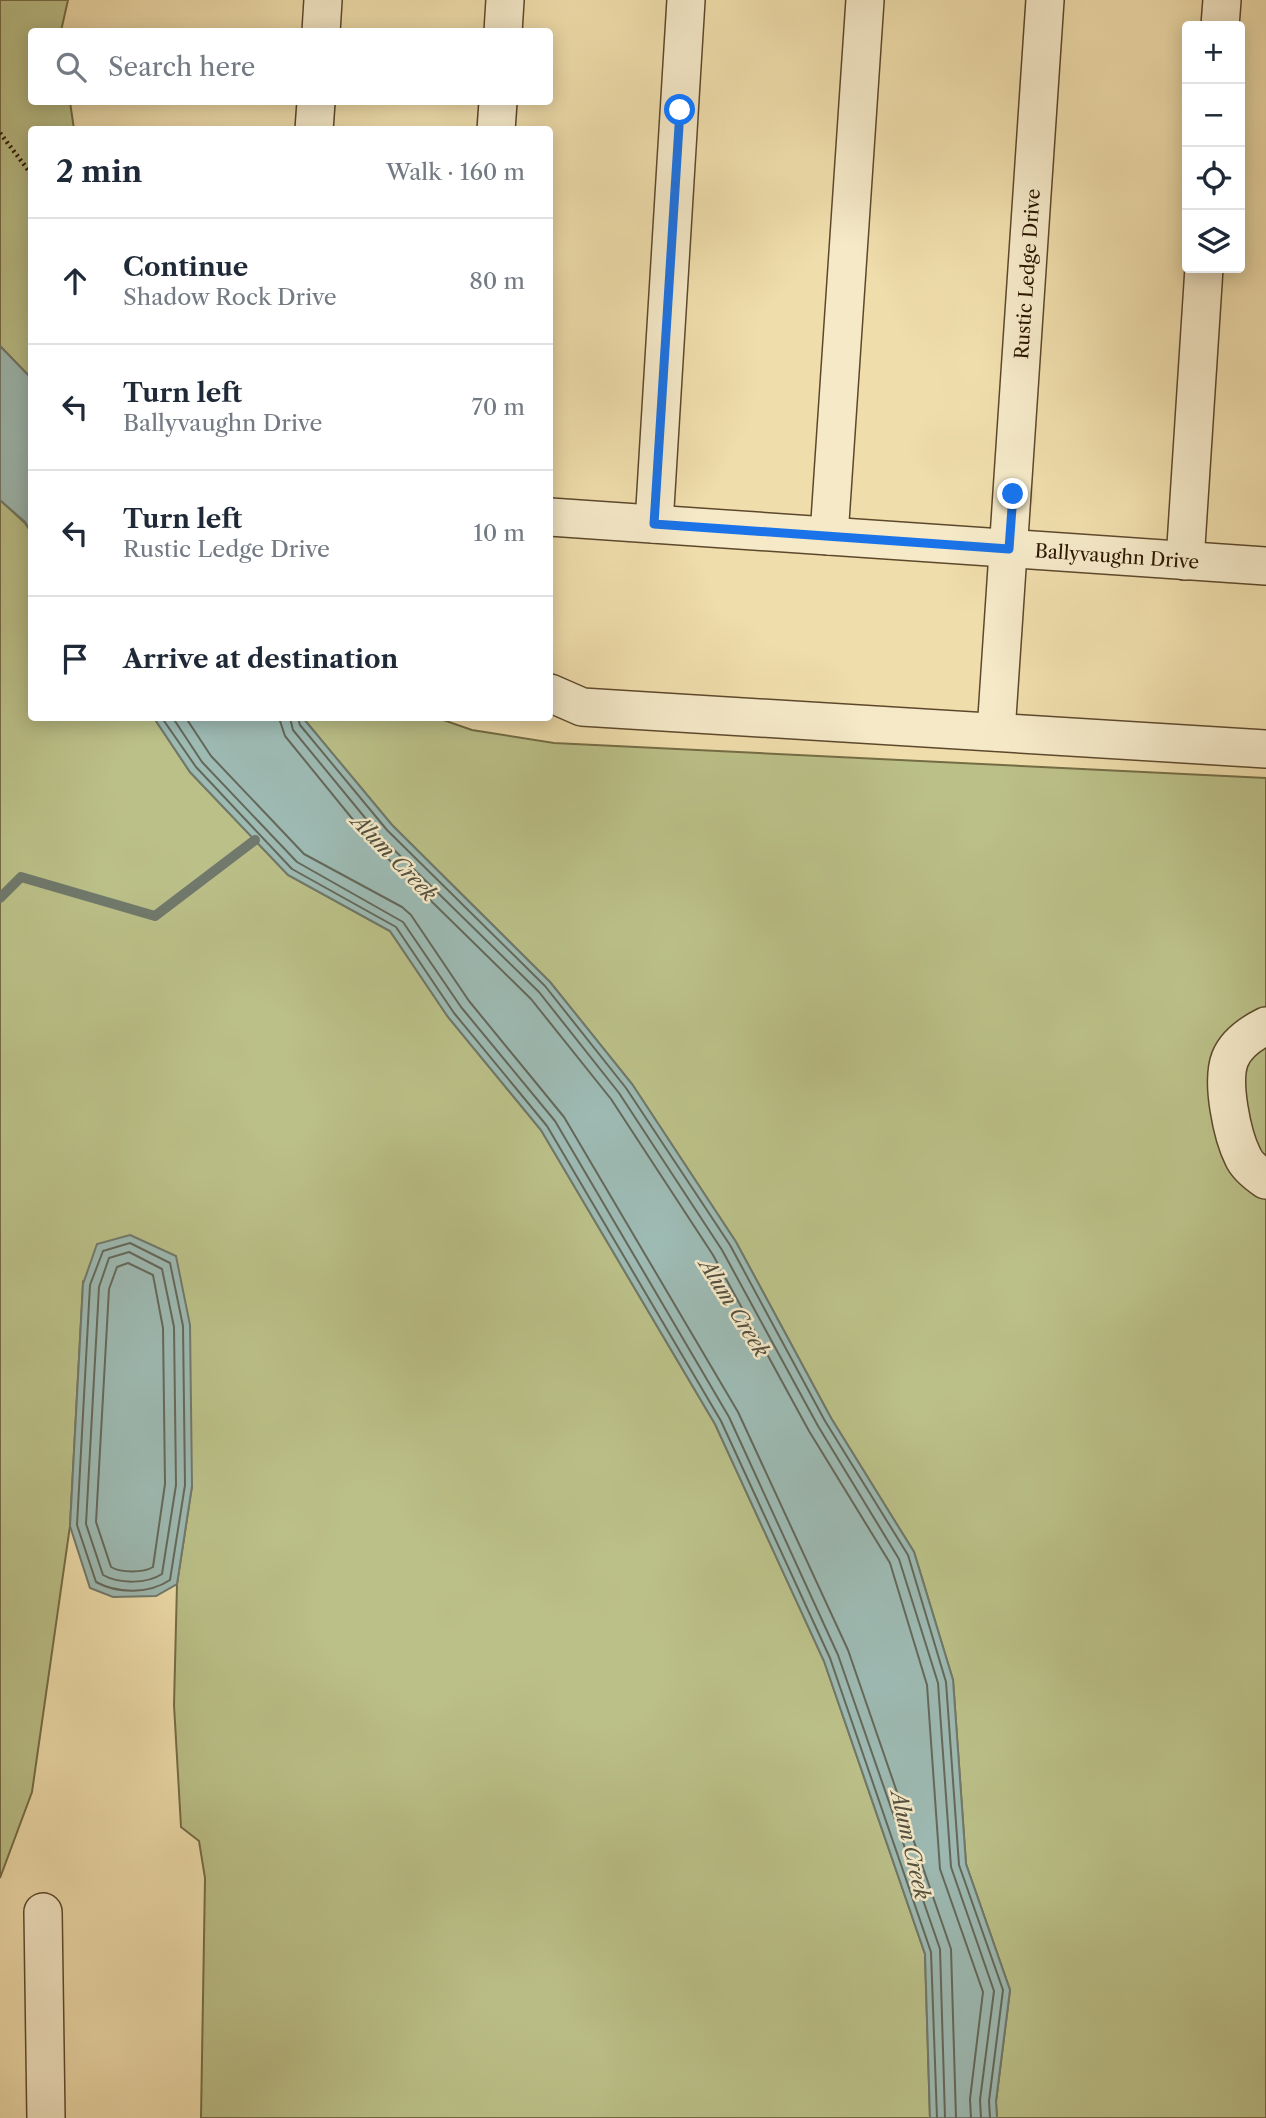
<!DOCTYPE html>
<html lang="en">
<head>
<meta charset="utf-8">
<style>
	body { margin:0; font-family:"Libre Caslon Text",serif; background:#f2f2f3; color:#1f2937 }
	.controls { position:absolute; right:21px; top:21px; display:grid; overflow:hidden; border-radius:7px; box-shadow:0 4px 18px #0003 }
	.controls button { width:63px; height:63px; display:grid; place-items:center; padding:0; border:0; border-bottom:2px solid #e0e1e3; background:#fff; color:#1f2937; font:35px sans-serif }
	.stop { position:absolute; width:21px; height:21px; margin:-16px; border:5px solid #1a73e8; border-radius:50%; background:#fff }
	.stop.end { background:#1a73e8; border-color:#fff; box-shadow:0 2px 7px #0008 }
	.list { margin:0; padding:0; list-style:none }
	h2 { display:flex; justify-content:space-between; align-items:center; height:91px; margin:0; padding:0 28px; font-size:30px }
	h2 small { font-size:23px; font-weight:400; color:#747a83 }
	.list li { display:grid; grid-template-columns:46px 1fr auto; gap:21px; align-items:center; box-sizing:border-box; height:126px; padding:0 28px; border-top:2px solid #e0e1e3 }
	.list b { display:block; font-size:26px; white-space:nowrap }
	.list p { margin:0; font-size:23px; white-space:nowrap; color:#747a83 }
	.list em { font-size:23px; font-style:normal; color:#747a83 }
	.icon { flex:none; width:38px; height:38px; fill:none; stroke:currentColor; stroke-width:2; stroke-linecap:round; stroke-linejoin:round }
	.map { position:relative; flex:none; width:1266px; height:2118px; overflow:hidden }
	.search { position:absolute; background:#fff; box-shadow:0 4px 18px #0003; left:28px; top:28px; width:525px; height:77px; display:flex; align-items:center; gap:18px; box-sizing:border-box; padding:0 24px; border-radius:7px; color:#747a83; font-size:26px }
	.panel { position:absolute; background:#fff; box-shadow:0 4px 18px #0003; left:28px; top:126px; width:525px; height:595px; border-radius:7px }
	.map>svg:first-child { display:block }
	.green { fill:#bbc088; stroke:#746c44; stroke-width:2 }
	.water { fill:#9dbab3; stroke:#70796c; stroke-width:2 }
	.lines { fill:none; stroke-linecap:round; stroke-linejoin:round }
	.shore { stroke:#64685a; stroke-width:2 }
	.stream { stroke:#70796c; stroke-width:10 }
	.minor-casing { stroke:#5d482c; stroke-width:40 }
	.path { stroke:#2c1701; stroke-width:4.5; stroke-dasharray:2 3.5; stroke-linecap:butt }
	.minor { stroke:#f5e9c8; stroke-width:37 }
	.route { stroke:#1a73e8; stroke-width:9 }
	.labels { text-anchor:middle; stroke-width:5; stroke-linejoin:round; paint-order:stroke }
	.street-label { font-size:19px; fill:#2c1701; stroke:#f5e9c8 }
	.water-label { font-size:21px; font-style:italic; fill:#54503f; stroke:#f5e9c8 }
</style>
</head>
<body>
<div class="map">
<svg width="1266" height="2118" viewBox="0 0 1266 2118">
	<rect width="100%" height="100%" fill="#efddab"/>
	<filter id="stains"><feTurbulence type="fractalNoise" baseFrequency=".00286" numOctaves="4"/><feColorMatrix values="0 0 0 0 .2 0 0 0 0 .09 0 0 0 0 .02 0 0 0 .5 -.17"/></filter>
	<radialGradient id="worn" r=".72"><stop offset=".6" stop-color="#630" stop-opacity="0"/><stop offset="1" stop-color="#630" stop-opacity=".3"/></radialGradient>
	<g class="green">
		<path d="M0 0H68L61 31 32 32V102H70L74 129 32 130 31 378 0 346Z"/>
		<path d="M0 500 25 523 31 532 32 718H154L190 772 288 875 390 931 448 1017 541 1130 715 1424 824 1661 925 1954 930 2118H201L205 1878 199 1841 181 1827 174 1705 177 1584 192 1486 83 1283 70 1526 32 1792 0 1878Z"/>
		<path d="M303 718H442L443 720 472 730 554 743 1266 778V2118H997L996 2102 1010 1990 966 1864 953 1680 914 1552 831 1418 736 1242 632 1084 550 982 392 825Z"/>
	</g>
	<g class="water">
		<path d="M0 346 31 378V532L25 522 0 500Z"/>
		<path d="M154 718H303L392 825 550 982 632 1084 736 1242 831 1418 914 1552 953 1680 966 1864 1010 1990 996 2101 997 2118H930L925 1954 824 1661 715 1424 541 1130 448 1017 390 931 288 875 190 772Z"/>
		<path d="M130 1235 176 1256 190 1325 192 1486 177 1584 156 1596 113 1597 90 1588 70 1526 83 1284 97 1244Z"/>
	</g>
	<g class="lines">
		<g class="shore">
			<path d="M162 718 196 767 292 869 396 927 454 1013 547 1126 721 1421 830 1658 931 1952 937 2118"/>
			<path d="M173 718 202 762 297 862 403 922 461 1007 555 1121 729 1417 838 1655 940 1949 945 2118"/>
			<path d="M186 718 211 756 304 854 402 907 411 915 469 1001 564 1117 738 1412 848 1650 951 1949 956 2118"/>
			<path d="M279 718 285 736 372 843 531 999 611 1099 713 1255 809 1431 890 1563 927 1685 940 1869 983 1992 970 2099 971 2118"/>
			<path d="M290 718 293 730 380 836 539 992 619 1093 722 1250 818 1426 899 1559 938 1683 951 1867 994 1991 980 2100 981 2118"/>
			<path d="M298 718 300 725 387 830 545 986 626 1088 730 1245 825 1421 908 1555 946 1682 959 1865 1003 1990 989 2101 990 2118"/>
			<path d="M130 1243 170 1263 183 1326 185 1485 170 1580C149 1594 118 1594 96 1582L77 1525 90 1285 103 1251Z"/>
			<path d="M129 1252 162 1269 174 1327 176 1485 162 1574C147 1584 119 1584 103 1575L86 1524 99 1287 109 1258Z"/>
			<path d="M128 1263 153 1275 163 1328 165 1484 153 1567C143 1573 121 1573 111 1567L96 1522 109 1289 117 1267Z"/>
		</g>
		<path class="stream" d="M0 898 21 877 155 916 255 840"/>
		<defs>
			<g id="minor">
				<path d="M1220 26 1222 0"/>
				<path d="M321 32 323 0"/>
				<path d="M503 32 505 0"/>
				<path d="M314 130 316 102"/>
				<path d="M496 130 498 102"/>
				<path d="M550 517 1266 566"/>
				<path d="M654 524 686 0"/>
				<path d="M829 536 865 0"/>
				<path d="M1185 561 1204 268"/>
				<path d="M550 693 582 707 1266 749"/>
				<path d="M996 732 1045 0"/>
				<path d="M1266 1026C1252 1033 1236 1044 1230 1059 1221 1082 1232 1135 1243 1157 1247 1166 1257 1174 1266 1180"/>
				<path d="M43 1912 46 2118"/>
			</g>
		</defs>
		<use href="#minor" class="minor-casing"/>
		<path class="path" d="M0 133 32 175"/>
		<use href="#minor" class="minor"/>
	</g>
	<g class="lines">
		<path class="route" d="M680 110 654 524 1009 549 1013 494"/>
	</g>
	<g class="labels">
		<g class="street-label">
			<text transform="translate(1027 274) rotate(-86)" y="7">Rustic Ledge Drive</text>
			<text transform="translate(1117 556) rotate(4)" y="7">Ballyvaughn Drive</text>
		</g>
		<g class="water-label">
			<text transform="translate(394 858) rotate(46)" y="7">Alum Creek</text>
			<text transform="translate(734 1308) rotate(58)" y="7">Alum Creek</text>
			<text transform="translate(910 1845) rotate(77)" y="7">Alum Creek</text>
		</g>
	</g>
	<rect width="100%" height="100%" filter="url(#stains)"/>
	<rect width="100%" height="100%" fill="url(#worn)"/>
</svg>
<div class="controls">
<button>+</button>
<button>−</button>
<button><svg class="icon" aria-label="locate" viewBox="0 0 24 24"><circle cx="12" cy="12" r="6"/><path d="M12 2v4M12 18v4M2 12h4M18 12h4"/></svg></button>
<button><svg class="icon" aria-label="layers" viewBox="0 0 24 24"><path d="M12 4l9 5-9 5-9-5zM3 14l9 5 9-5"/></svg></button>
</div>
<div class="stop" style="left:680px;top:110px"></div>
<div class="stop end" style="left:1013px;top:494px"></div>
<div class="search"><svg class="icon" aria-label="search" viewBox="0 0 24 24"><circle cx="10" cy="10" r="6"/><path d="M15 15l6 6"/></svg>Search here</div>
<section class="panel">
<h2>2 min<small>Walk · 160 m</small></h2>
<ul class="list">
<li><svg class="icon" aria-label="ahead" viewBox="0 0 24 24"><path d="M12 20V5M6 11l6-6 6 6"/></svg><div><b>Continue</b><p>Shadow Rock Drive</p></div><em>80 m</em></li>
<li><svg class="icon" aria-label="left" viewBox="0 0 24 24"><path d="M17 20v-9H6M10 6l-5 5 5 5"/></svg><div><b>Turn left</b><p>Ballyvaughn Drive</p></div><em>70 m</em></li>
<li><svg class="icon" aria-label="left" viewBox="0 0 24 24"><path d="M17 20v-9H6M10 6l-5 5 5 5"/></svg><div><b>Turn left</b><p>Rustic Ledge Drive</p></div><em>10 m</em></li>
<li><svg class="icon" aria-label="arrive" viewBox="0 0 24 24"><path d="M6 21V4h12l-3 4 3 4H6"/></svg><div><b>Arrive at destination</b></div></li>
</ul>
</section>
</div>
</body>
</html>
